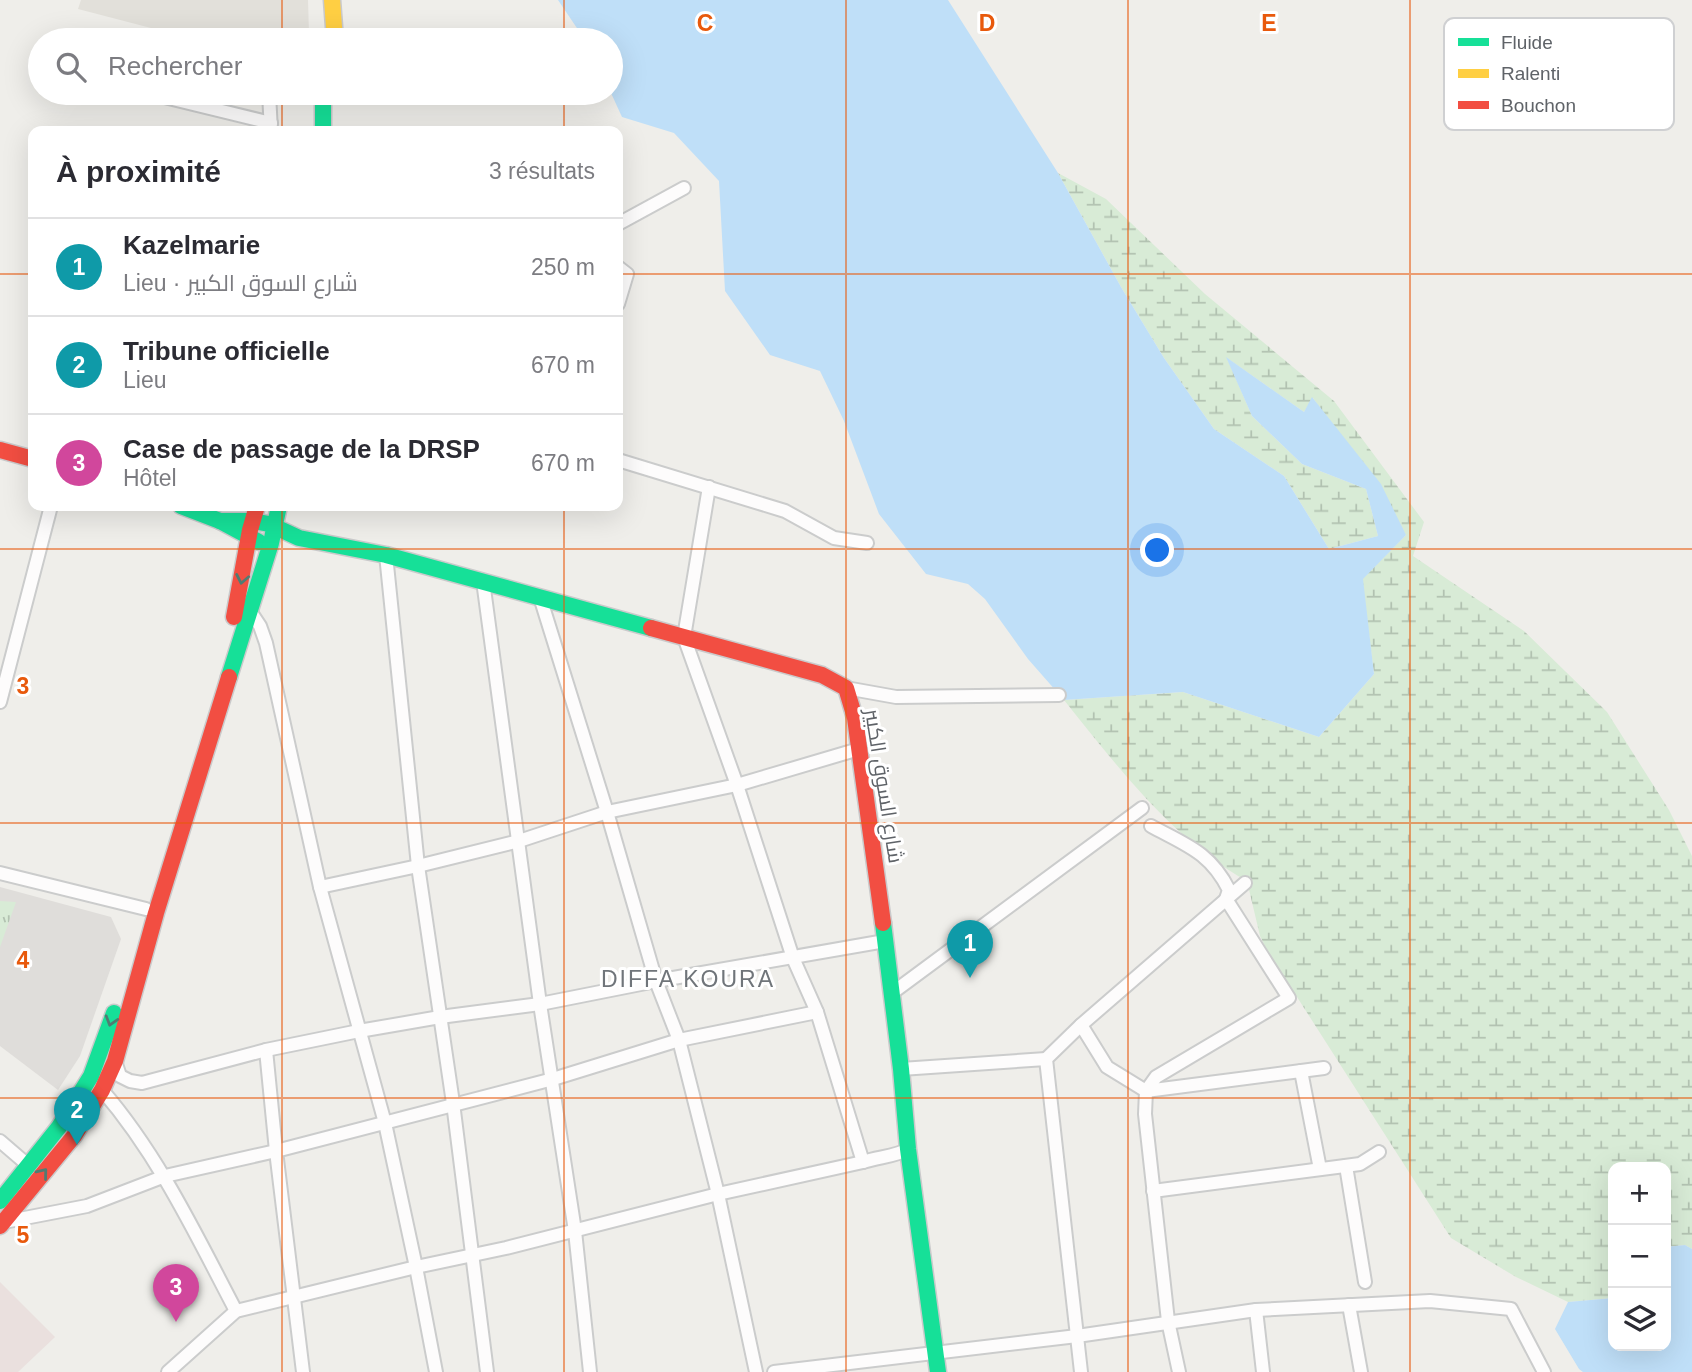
<!DOCTYPE html>
<html lang="fr">
<head>
<meta charset="utf-8">
<style>
	body { margin:0; font-family:Helvetica,Cairo,sans-serif; background:#f7f7f7; color:#2b2b33 }
	.controls { position:absolute; right:21px; bottom:21px; display:grid; overflow:hidden; border-radius:14px; box-shadow:0 7px 28px #0002 }
	.controls button { width:63px; height:63px; display:grid; place-items:center; padding:0; border:0; border-bottom:2px solid #e1e1e2; background:#fff; color:#2b2b33; font:35px sans-serif }
	.you { position:absolute; left:1158px; top:551px; width:24px; height:24px; margin:-18px; border:5px solid #fff; border-radius:50%; background:#1a73e8; box-shadow:0 0 0 10px #1a73e833 }
	.badge { display:grid; place-items:center; width:46px; height:46px; border-radius:50%; background:#db2777; color:#fff; font-size:23px; font-weight:700 }
	.pin { position:absolute; translate:-50% -58px; filter:drop-shadow(0 2px 4px #0008) }
	.pin::after { content:''; position:absolute; top:37px; width:24px; height:21px; background:inherit; clip-path:polygon(0 0,100% 0,50% 100%) }
	.list { margin:0; padding:0; list-style:none }
	h2 { display:flex; justify-content:space-between; align-items:center; height:91px; margin:0; padding:0 28px; font-size:30px }
	h2 small { font-size:23px; font-weight:400; color:#7c7c81 }
	.list li { display:grid; grid-template-columns:46px 1fr auto; gap:21px; align-items:center; box-sizing:border-box; height:98px; padding:0 28px; border-top:2px solid #e1e1e2 }
	.list b { display:block; font-size:26px; white-space:nowrap }
	.list p { margin:0; font-size:23px; white-space:nowrap; color:#7c7c81 }
	.list em { font-size:23px; font-style:normal; color:#7c7c81 }
	.icon { flex:none; width:38px; height:38px; fill:none; stroke:currentColor; stroke-width:2; stroke-linecap:round; stroke-linejoin:round }
	.map { position:relative; flex:none; width:1692px; height:1372px; overflow:hidden }
	.search { position:absolute; background:#fff; box-shadow:0 7px 28px #0002; left:28px; top:28px; width:595px; height:77px; display:flex; align-items:center; gap:18px; box-sizing:border-box; padding:0 24px; border-radius:38px; color:#7c7c81; font-size:26px }
	.panel { position:absolute; background:#fff; box-shadow:0 7px 28px #0002; left:28px; top:126px; width:595px; height:385px; border-radius:14px }
	.map>svg:first-child { display:block }
	.industrial { fill:#dfddda }
	.education { fill:#e2e0da }
	.medical { fill:#eae0de }
	.grass { fill:url(#grass-tufts) }
	.wetland { fill:url(#wetland-marsh) }
	.water { fill:#bfdff8 }
	.lines { fill:none; stroke-linecap:round; stroke-linejoin:round }
	.street-casing { stroke:#cbcccc; stroke-width:16 }
	.fast-casing { stroke:#cacacb; stroke-width:19 }
	.slow-casing { stroke:#cacacb; stroke-width:19 }
	.jam-casing { stroke:#cacacb; stroke-width:19 }
	.street { stroke:#fdfcfc; stroke-width:12 }
	.fast { stroke:#16e098; stroke-width:16 }
	.slow { stroke:#ffcf43; stroke-width:16 }
	.jam { stroke:#f24e42; stroke-width:16 }
	.oneway { stroke:#507c72 }
	.grid { fill:none; stroke:#e8590c; stroke-width:2; stroke-opacity:0.55 }
	.labels { text-anchor:middle; stroke-width:6; stroke-linejoin:round; paint-order:stroke }
	.street-label { font-size:21px; fill:#5f6368; stroke:#fff }
	.neighbourhood-label { font-size:23px; letter-spacing:2px; fill:#70757a; stroke:#fff }
	.key { fill:#fff; stroke:#cfd0d2; stroke-width:2 }
	.key-label { font-size:19px; fill:#5f6368 }
	.grid-label { font-size:23px; text-anchor:middle; font-weight:bold; fill:#e8590c; stroke:#fff; stroke-width:6; stroke-linejoin:round; paint-order:stroke }
</style>
</head>
<body>
<div class="map">
<svg width="1692" height="1372" viewBox="0 0 1692 1372">
	<defs>
		<pattern id="grass-tufts" width="24" height="20" patternUnits="userSpaceOnUse" patternTransform="scale(1.75)"><rect width="24" height="20" fill="#d8ebd6"/><path d="M3 7l-1-3M5 7V3M7 7l1-3M15 17l-1-3M17 17v-4M19 17l1-3" fill="none" stroke="#b2c2b1"/></pattern>
		<pattern id="wetland-marsh" width="20" height="14" patternUnits="userSpaceOnUse" patternTransform="scale(1.75)"><rect width="20" height="14" fill="#d8ebd6"/><path d="M1 5h8M5 5V1M11 12h8M15 12V8" fill="none" stroke="#b2c2b1"/></pattern>
	</defs>
	<rect width="100%" height="100%" fill="#efeeea"/>
	<path class="industrial" d="M0 887 111 917 121 939 80 1056 58 1090 0 1046Z"/>
	<path class="education" d="M81 0H308L309 34 293 40H197L78 9Z"/>
	<path class="medical" d="M0 1282 55 1337 18 1372H0Z"/>
	<path class="grass" d="M0 901 16 902 0 947Z"/>
	<path class="wetland" d="M1058 173 1106 199 1205 294 1334 401 1424 522 1413 556 1524 631 1607 712 1669 810 1692 856V1249L1685 1245 1666 1247V1167H1613V1298L1568 1302 1516 1277 1451 1238 1267 950 1260 936 1247 881C1172 839 1117 766 1064 700L1183 692 1319 737 1374 674 1362 579 1406 535 1313 398 1304 412 1227 358 1252 416 1302 464 1366 489 1378 536 1329 549 1284 476 1214 429 1164 358 1121 287Z"/>
	<g class="water">
		<path d="M558 0H948L1058 173 1121 287 1164 358 1214 429 1284 476 1329 549 1378 536 1366 489 1302 464 1252 416 1226 357 1304 412 1312 397 1381 484 1406 535 1363 579 1374 674 1319 737 1183 692 1064 700 1028 659 985 599 968 584 926 574 879 514 844 421 820 371 770 355 725 291 719 181 674 133 622 117 611 93V40H585Z"/>
		<path d="M1685 1245 1692 1249V1372H1583L1579 1369 1555 1329 1568 1302 1613 1298V1346H1666V1247Z"/>
	</g>
	<g class="lines">
		<defs>
			<g id="street">
				<path d="M148 93 271 123"/>
				<path d="M269 93 271 131"/>
				<path d="M618 224 684 188"/>
				<path d="M618 267 627 274 618 304"/>
				<path d="M618 460 785 511 834 538 867 543"/>
				<path d="M709 487 684 637 737 785 793 958 817 1012 863 1162"/>
				<path d="M386 555 418 866 453 1103 487 1372"/>
				<path d="M483 581 540 1004 575 1231 590 1372"/>
				<path d="M540 597 607 812 656 981 679 1040 718 1194 756 1372"/>
				<path d="M250 611 260 626 266 643 320 887 385 1123 416 1267 436 1372"/>
				<path d="M846 688 896 697 1059 695"/>
				<path d="M0 702 51 506"/>
				<path d="M1151 826C1186 845 1210 852 1229 890L1226 899 1289 998 1156 1077 1146 1091 1145 1114 1168 1321 1179 1372"/>
				<path d="M0 873 146 909"/>
				<path d="M320 887 418 866 519 841 607 812 737 785 859 749"/>
				<path d="M892 993 1142 808"/>
				<path d="M1081 1025 1107 1067 1146 1091 1324 1068"/>
				<path d="M266 1050 276 1151 303 1372"/>
				<path d="M115 1061 120 1076 130 1081 142 1083 266 1050 359 1031 440 1017 540 1004 656 981 885 941"/>
				<path d="M901 1069 1046 1059"/>
				<path d="M1301 1071 1320 1169"/>
				<path d="M102 1090C159 1156 196 1235 236 1311"/>
				<path d="M0 1141 29 1166"/>
				<path d="M1346 1166 1365 1282"/>
				<path d="M1153 1191 1360 1164 1379 1152"/>
				<path d="M4 1222 87 1206 165 1176 276 1151 553 1079 679 1040 817 1012"/>
				<path d="M1349 1305 1361 1372"/>
				<path d="M1256 1310 1263 1372"/>
				<path d="M168 1372 236 1311 416 1267 506 1248 718 1194 863 1162C877 1157 898 1156 908 1149"/>
				<path d="M774 1372 1077 1336 1256 1310 1430 1301 1511 1309 1544 1372"/>
				<path d="M1081 1372 1046 1059 1081 1025 1245 883"/>
			</g>
			<g id="fast">
				<path d="M323 93V131"/>
				<path d="M181 506 220 521 259 542"/>
				<path d="M220 521H253L269 524 299 538 386 555 651 628"/>
				<path d="M229 677 271 543 279 506"/>
				<path d="M883 923 901 1069 908 1149 938 1372"/>
				<path d="M0 1201 59 1127 91 1076 114 1013"/>
			</g>
			<path id="slow" d="M332 0 335 40"/>
			<g id="jam">
				<path d="M0 450 33 459"/>
				<path d="M234 617 250 530 257 506"/>
				<path d="M651 628 822 675 846 688 855 718 883 923"/>
				<path d="M0 1226 74 1136 102 1090 115 1061 156 913 229 677"/>
			</g>
		</defs>
		<use href="#street" class="street-casing"/>
		<use href="#fast" class="fast-casing"/>
		<use href="#slow" class="slow-casing"/>
		<use href="#jam" class="jam-casing"/>
		<use href="#street" class="street"/>
		<use href="#fast" class="fast"/>
		<use href="#slow" class="slow"/>
		<use href="#jam" class="jam"/>
	</g>
	<defs><path id="oneway-chevron" d="M-2-3.5L2.5 0L-2 3.5" fill="none" stroke-width="1.6" stroke-linecap="round" stroke-linejoin="round" transform="scale(1.75)"/></defs>
	<g class="oneway">
		<use href="#oneway-chevron" transform="translate(242 579) rotate(101)"/>
		<use href="#oneway-chevron" transform="translate(111 1021) rotate(107)"/>
		<use href="#oneway-chevron" transform="translate(43 1173) rotate(-51)"/>
	</g>
	<path class="grid" d="M282 0V40M564 0V40M846 0V1372M1128 0V1372M1410 0V1372M282 93V131M564 93V131M0 274H33M618 274H1692M282 506V1372M564 506V1372M0 549H1692M0 823H1692M0 1098H1692"/>
	<g class="labels">
		<g class="street-label">
			<text transform="translate(884 786) rotate(81)" y="7">شارع السوق الكبير</text>
		</g>
		<g class="neighbourhood-label">
			<text x="688" y="987">DIFFA KOURA</text>
		</g>
	</g>
	<rect x="1444" y="18" width="230" height="112" rx="10" class="key"/>
	<rect x="1458" y="38" width="31" height="8" fill="#16e098"/>
	<rect x="1458" y="69" width="31" height="9" fill="#ffcf43"/>
	<rect x="1458" y="101" width="31" height="8" fill="#f24e42"/>
	<g class="key-label">
		<text x="1501" y="49">Fluide</text>
		<text x="1501" y="80">Ralenti</text>
		<text x="1501" y="112">Bouchon</text>
	</g>
	<g class="grid-label">
		<text x="705" y="31">C</text>
		<text x="987" y="31">D</text>
		<text x="1269" y="31">E</text>
		<text x="23" y="694">3</text>
		<text x="23" y="968">4</text>
		<text x="23" y="1243">5</text>
	</g>
</svg>
<div class="controls">
<button>+</button>
<button>−</button>
<button><svg class="icon" aria-label="layers" viewBox="0 0 24 24"><path d="M12 4l9 5-9 5-9-5zM3 14l9 5 9-5"/></svg></button>
</div>
<div class="you"></div>
<div class="pin badge" style="left:970px;top:978px;background:#0f9aa8">1</div>
<div class="pin badge" style="left:77px;top:1145px;background:#0f9aa8">2</div>
<div class="pin badge" style="left:176px;top:1322px;background:#d1479c">3</div>
<div class="search"><svg class="icon" aria-label="search" viewBox="0 0 24 24"><circle cx="10" cy="10" r="6"/><path d="M15 15l6 6"/></svg>Rechercher</div>
<section class="panel">
<h2>À proximité<small>3 résultats</small></h2>
<ul class="list">
<li><span class="badge" style="background:#0f9aa8">1</span><div><b>Kazelmarie</b><p>Lieu · شارع السوق الكبير</p></div><em>250 m</em></li>
<li><span class="badge" style="background:#0f9aa8">2</span><div><b>Tribune officielle</b><p>Lieu</p></div><em>670 m</em></li>
<li><span class="badge" style="background:#d1479c">3</span><div><b>Case de passage de la DRSP</b><p>Hôtel</p></div><em>670 m</em></li>
</ul>
</section>
</div>
</body>
</html>
